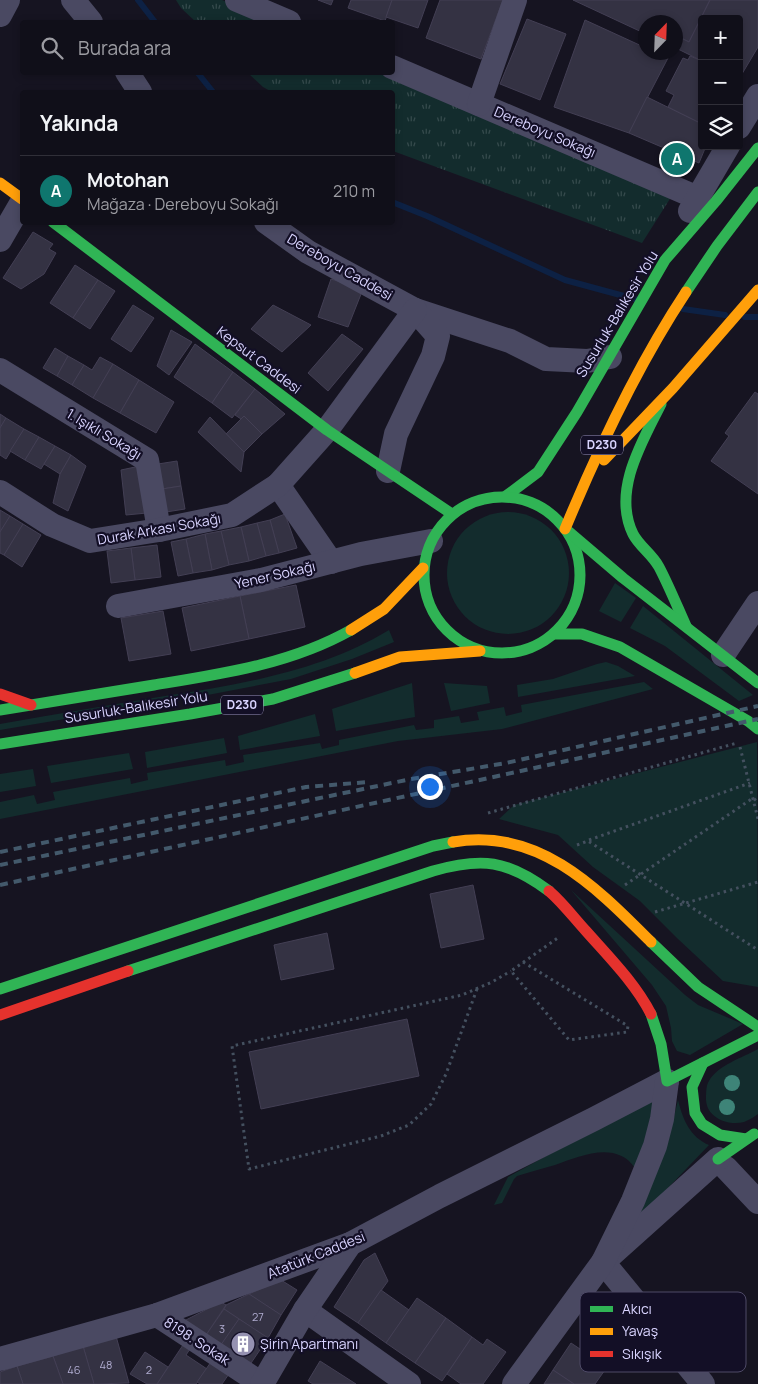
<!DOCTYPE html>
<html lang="tr">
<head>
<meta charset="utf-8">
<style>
	body { margin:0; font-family:Manrope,sans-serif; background:#191822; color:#f1f3f6 }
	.controls { position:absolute; right:15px; top:15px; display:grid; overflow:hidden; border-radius:5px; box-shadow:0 2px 8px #0003 }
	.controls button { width:45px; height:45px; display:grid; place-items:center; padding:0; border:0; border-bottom:1px solid #302f38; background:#100f19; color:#f1f3f6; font:25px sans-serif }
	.compass { position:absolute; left:638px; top:15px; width:45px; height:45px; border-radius:50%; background:#100f19; box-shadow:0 2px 8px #0003; rotate:23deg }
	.you { position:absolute; left:429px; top:786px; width:18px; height:18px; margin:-12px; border:4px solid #fff; border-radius:50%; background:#1a73e8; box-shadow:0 0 0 8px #1a73e833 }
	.badge { display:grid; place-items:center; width:32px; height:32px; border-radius:50%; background:#0f766e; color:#fff; font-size:16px; font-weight:700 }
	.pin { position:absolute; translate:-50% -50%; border:2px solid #fff; box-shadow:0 1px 5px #0006 }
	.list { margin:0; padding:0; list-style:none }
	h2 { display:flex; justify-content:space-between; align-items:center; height:65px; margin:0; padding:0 20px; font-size:21px }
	h2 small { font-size:16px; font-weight:400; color:#9c9ca2 }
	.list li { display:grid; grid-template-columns:32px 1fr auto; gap:15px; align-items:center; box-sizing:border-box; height:70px; padding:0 20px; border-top:1px solid #302f38 }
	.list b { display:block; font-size:19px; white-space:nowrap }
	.list p { margin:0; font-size:16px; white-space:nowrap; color:#9c9ca2 }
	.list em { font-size:16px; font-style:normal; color:#9c9ca2 }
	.icon { flex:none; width:28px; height:28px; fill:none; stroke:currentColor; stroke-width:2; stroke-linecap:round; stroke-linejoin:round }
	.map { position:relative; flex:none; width:758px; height:1384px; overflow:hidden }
	.search { position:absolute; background:#100f19; box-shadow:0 2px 8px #0003; left:20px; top:20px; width:375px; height:55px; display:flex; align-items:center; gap:12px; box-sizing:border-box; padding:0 18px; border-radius:5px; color:#9c9ca2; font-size:19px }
	.panel { position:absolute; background:#100f19; box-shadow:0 2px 8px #0003; left:20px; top:90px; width:375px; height:135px; border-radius:5px }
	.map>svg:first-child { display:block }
	.grass { fill:#132c2d }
	.park { fill:url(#park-tufts) }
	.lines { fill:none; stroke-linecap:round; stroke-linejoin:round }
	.stream { stroke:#0d2144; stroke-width:6 }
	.building { fill:#343243; stroke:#433f54 }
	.path { stroke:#44505f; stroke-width:3; stroke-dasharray:2.5 4; stroke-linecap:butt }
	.street { stroke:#4a4962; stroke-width:24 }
	.fast { stroke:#30b455; stroke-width:11 }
	.slow { stroke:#ff9f0a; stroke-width:11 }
	.jam { stroke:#e5322d; stroke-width:11 }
	.rail { stroke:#43596b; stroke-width:4; stroke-dasharray:8 6; stroke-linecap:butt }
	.tree { fill:#3e8478 }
	.labels { text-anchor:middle; stroke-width:4.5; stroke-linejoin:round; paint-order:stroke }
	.number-label { font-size:11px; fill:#b0acd0 }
	.shield { fill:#130f26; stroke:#9e99be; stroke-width:1 }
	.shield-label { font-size:12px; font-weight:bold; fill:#d9d4ff }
	.street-label { font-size:14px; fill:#d9d4ff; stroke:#130f26 }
	.poi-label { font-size:14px; fill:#d9d4ff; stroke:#130f26; text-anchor:start }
	.key { fill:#130f26; stroke:#4e4a67; stroke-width:1 }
	.key-label { font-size:14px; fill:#d9d4ff }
</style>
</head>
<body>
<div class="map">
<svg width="758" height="1384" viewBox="0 0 758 1384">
	<defs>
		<pattern id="park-tufts" width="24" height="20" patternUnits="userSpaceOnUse" patternTransform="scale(1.25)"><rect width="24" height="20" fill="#132c2d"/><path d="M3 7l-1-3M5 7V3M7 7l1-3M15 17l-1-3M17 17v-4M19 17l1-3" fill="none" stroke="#354a4c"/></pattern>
	</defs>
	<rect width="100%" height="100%" fill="#161421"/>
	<g class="grass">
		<circle cx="508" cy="573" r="61"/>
		<path d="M615 583 636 598 621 622 599 611Z"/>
		<path d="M643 606 753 695 739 701 665 646 630 628Z"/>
		<path d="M389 630 394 642 352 659 291 679 213 694 0 730V724C55 714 110 705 165 696 241 684 322 671 389 630Z"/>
		<path d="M606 662 618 666 635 676 518 697 517 685 553 679 597 664Z"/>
		<path d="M644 682 653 689 502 729 398 741 0 819V802L34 795 37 804 55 800 53 792 130 778 131 784 148 780 147 773 225 760 226 766 244 762 243 755 320 743 322 749 339 745V740L414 725 416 730 434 728V720L459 716 461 723 479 720 477 712 504 707 506 716 522 712 521 705Z"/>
		<path d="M412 683 415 717 336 731 332 709Z"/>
		<path d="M444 683 487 686 490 703 451 711Z"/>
		<path d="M315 714 320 736 240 750 238 736Z"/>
		<path d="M224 738 227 753 147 768 145 752Z"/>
		<path d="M757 742 758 987 723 981 678 939 640 901 593 867 558 835 499 819 514 805Z"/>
		<path d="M129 753 133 769 51 783 47 766Z"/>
		<path d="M33 769 36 786 0 792V774Z"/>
		<path d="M571 890 685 995 698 1005 743 1024 690 1055 677 1051 672 1041 671 1028 666 1006 652 985Z"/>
		<path d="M758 1049V1114C754 1117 749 1120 744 1122 728 1126 707 1118 706 1100 706 1094 706 1085 709 1081 718 1065 742 1058 758 1049Z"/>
		<path d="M655 1096C650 1122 645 1144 635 1168 616 1140 580 1156 555 1165 542 1169 529 1172 517 1176L514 1179 502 1203 494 1205 508 1177Z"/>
		<path d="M678 1100C683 1120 690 1137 709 1145L624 1234 668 1142Z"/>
	</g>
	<g class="park">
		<path d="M176 0H222L274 22H196L181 8Z"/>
		<path d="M248 73H390L673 194 642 243 393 151 392 92H272L263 87Z"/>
	</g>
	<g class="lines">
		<g class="stream">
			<path d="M138 0 155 22"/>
			<path d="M197 72 213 92"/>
			<path d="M392 202 427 216 565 280 635 299"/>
			<path d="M683 309 725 315"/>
			<path d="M745 317H758"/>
		</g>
	</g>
	<g class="building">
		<path d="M318 0H333L331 5Z"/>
		<path d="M351 0H392L385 21 348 8Z"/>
		<path d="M392 0H428L418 28 386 17Z"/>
		<path d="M440 0H503L481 59 426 38Z"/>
		<path d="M573 0H710L689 42 681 38 676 48V22H646V34Z"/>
		<path d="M710 0H758V47L739 79V19H702V61L676 48 681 38 689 42Z"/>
		<path d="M527 19 566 34 540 100 500 84Z"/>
		<path d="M585 20 646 48V52H656L668 58 629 133 554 107Z"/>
		<path d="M690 56 702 61V124L668 107 674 95 666 91 683 58 688 60Z"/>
		<path d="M647 97 702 124V146H706L699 163 629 133Z"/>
		<path d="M33 232 53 244 49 249 56 253 44 274 21 289 3 278Z"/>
		<path d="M75 265 98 280 73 318 50 303Z"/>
		<path d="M331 279 363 289 348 327 318 317Z"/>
		<path d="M98 280 115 291 90 329 73 318Z"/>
		<path d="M133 305 154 318 131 352 111 339Z"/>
		<path d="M273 305 311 325 282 352 251 329Z"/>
		<path d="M171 330 192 342 169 375 157 366Z"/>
		<path d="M342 334 363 349 328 391 308 373Z"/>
		<path d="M195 344 233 372 212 403 174 377Z"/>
		<path d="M55 348 68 356 57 376 43 368Z"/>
		<path d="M68 356 84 365 72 385 57 376Z"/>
		<path d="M100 357 113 364 93 398 72 385 84 365 92 370Z"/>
		<path d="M113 364 139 380 120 413 93 398Z"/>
		<path d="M233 372 255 389 232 418 212 403Z"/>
		<path d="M139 380 174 402 156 433 120 413Z"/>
		<path d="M255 389 285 414 262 434 244 416 241 419 235 415Z"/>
		<path d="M755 392 758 394V494L711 461 729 436 725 433Z"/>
		<path d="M0 414 6 418 0 428Z"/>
		<path d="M244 416 262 434 244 452 226 434Z"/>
		<path d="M210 417 244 452 241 472 198 432Z"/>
		<path d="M6 418 24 429 6 459 0 455V428Z"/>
		<path d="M24 429 39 437 25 460 10 451Z"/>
		<path d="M39 437 55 446 41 469 25 460Z"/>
		<path d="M55 446 71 455 60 474 44 464Z"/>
		<path d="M71 455 86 466 68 511 53 503 60 474Z"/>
		<path d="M177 461 181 486 162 489 158 464Z"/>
		<path d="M140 466 147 513 126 515 121 470Z"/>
		<path d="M181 486 185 509 166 512 162 489Z"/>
		<path d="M0 510 10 516 0 532Z"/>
		<path d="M285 514 297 548 279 553 270 520Z"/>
		<path d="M10 516 23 524 4 555 0 553V532Z"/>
		<path d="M270 520 279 553 266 556 257 523Z"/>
		<path d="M257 523 266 556 249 561 241 527Z"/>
		<path d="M23 524 41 535 22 567 4 555Z"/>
		<path d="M241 527 249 561 229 565 221 531Z"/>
		<path d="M221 531 229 565 212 570 205 534Z"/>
		<path d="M205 534 212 570 193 573 186 539Z"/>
		<path d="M186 539 193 573 178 576 171 542Z"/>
		<path d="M157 545 161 577 135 580 131 548Z"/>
		<path d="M131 548 135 580 111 583 107 551Z"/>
		<path d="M296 585 305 627 249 639 240 596Z"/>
		<path d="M240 596 249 639 191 651 182 608Z"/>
		<path d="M163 611 171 654 129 661 121 618Z"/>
		<path d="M473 885 484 939 441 948 430 894Z"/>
		<path d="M327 933 334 969 281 980 274 945Z"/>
		<path d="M407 1019 419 1076 261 1109 249 1052Z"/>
		<path d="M375 1253 388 1281 358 1323 334 1307 364 1260Z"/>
		<path d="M281 1280 297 1290 281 1315 249 1294Z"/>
		<path d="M381 1290 409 1310 386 1343 358 1323Z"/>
		<path d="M249 1294 281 1315 268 1338 224 1309 226 1305Z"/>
		<path d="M417 1298 446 1318 415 1363 386 1343Z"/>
		<path d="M221 1302 226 1305 204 1338 182 1322Z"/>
		<path d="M224 1309 239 1319 218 1349 204 1338Z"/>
		<path d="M446 1318 472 1337 442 1381 415 1363Z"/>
		<path d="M239 1319 268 1338 247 1369 218 1349Z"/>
		<path d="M116 1336 129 1383 94 1384 83 1346Z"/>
		<path d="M472 1337 483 1345 487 1339 506 1352 483 1384H461L447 1374Z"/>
		<path d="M185 1342 192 1346 186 1355 207 1369 196 1384H157Z"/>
		<path d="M571 1343 607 1367 595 1384H574L553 1370Z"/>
		<path d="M83 1346 94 1384H63L53 1356Z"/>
		<path d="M145 1352 168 1367 157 1384H147L130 1374Z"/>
		<path d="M53 1356 63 1384H23L17 1366Z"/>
		<path d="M213 1359 231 1371 222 1384H200L197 1382Z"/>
		<path d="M320 1361 356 1384H313L308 1381Z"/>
		<path d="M17 1366 23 1384H0V1372Z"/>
		<path d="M553 1370 574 1384H544Z"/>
	</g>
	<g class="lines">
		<g class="path">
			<path d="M740 747 758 819"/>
			<path d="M488 813 737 743"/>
			<path d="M589 840 750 783"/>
			<path d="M577 845 588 841 758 950"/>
			<path d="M625 885 753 798 758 802"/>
			<path d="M655 912 758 882"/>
			<path d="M523 962 628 1026 627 1032 569 1040 511 971 559 937"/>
			<path d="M477 989 446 1074 431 1104 409 1125 381 1136 249 1169 232 1046 462 995 492 982 511 971"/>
		</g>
		<g class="street">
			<path d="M73 0 91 22"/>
			<path d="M237 0 289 22"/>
			<path d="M0 15 8 0"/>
			<path d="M392 67 698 198"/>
			<path d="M127 72 140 92"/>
			<path d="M479 104 515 0"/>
			<path d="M739 127 758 96"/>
			<path d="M690 211 728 146"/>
			<path d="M266 222 308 252 415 310 510 341 546 359 587 361 610 357"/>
			<path d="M0 240 22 202"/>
			<path d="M0 370 147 460 159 530"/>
			<path d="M388 471 396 434 433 356 438 336 415 310"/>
			<path d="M278 485 331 562"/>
			<path d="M0 492 52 525 90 541 159 530 232 515 278 485 327 430 415 310"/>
			<path d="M118 606 261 580 361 554 431 541"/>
			<path d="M723 655 758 603"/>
			<path d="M726 1168 758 1202"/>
			<path d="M612 1254 718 1159"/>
			<path d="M603 1262 703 1384"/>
			<path d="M305 1310 409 1384"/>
			<path d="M157 1315 262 1384"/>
			<path d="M0 1359 157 1315 350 1244 440 1196 594 1119 667 1081"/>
			<path d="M262 1384 305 1310 350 1244"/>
			<path d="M514 1384 603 1262 633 1201 655 1146 662 1119 667 1081"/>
		</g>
		<g class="fast">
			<path d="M53 222 327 430 452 514"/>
			<path d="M686 292 717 246 758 192"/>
			<path d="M661 404C642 442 612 491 633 534 639 546 652 554 659 567 669 586 677 606 686 626"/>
			<path d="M506 496 538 472 577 412 665 260 716 201 758 148"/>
			<circle cx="502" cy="575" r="78"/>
			<path d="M569 532 623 578 758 683"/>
			<path d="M555 634H582L620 647 748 721 758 729"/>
			<path d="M0 710C51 702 103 693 154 685 221 674 291 664 351 630"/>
			<path d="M0 744 190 714 273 699 355 673"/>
			<path d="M651 942 698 987 758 1027"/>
			<path d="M128 971 433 871C482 857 507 860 549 891"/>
			<path d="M0 989 433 846 453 842"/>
			<path d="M651 1014 661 1044 667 1081 758 1035"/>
			<path d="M703 1063 692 1087 695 1113 702 1124 720 1135 746 1139"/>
			<path d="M718 1159 754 1134"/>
		</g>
		<g class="slow">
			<path d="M0 183 22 199"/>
			<path d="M604 460 673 388 758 290"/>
			<path d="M565 529C599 447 637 366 686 292"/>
			<path d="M351 630 384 609 423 568"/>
			<path d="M355 673 400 657 480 651"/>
			<path d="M453 842C538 827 596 887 651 942"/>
		</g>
		<g class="jam">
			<path d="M0 694 31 705"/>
			<path d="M549 891C563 903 574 918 586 931 609 957 635 983 651 1014"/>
			<path d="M0 1015 128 971"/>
		</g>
		<g class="rail">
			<path d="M0 852 306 787 368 782"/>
			<path d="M0 865 411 779 506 763 758 706"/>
			<path d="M0 885 758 719"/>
		</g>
	</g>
	<g class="tree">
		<circle cx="732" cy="1083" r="8"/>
		<circle cx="727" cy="1107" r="8"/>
	</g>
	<defs>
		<symbol id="building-disc" viewBox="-11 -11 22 22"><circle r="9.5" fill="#9591b1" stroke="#130f26"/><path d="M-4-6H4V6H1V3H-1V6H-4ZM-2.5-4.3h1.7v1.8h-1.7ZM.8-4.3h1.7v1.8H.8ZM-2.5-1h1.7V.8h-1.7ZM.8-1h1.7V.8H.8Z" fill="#fff"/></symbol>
	</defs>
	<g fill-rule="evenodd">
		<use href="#building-disc" x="229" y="1330" width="28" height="28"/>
	</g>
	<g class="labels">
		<g class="number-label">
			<text x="258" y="1321">27</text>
			<text x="222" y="1333">3</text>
			<text x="106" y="1369">48</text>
			<text x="74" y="1374">46</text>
			<text x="149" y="1374">2</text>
		</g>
		<g class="shield">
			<rect x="581" y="435.5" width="42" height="19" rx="4"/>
			<rect x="221" y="695.5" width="42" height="19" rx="4"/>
		</g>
		<g class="shield-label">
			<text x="602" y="449">D230</text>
			<text x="242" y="709">D230</text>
		</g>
		<g class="street-label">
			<text transform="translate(545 132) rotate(23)" y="5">Dereboyu Sokağı</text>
			<text transform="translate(340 267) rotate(30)" y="5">Dereboyu Caddesi</text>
			<text transform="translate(617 314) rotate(-59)" y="5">Susurluk-Balıkesir Yolu</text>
			<text transform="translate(259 360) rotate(37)" y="5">Kepsut Caddesi</text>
			<text transform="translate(104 434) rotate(31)" y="5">1. Işıklı Sokağı</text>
			<text transform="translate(159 529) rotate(-10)" y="5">Durak Arkası Sokağı</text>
			<text transform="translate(275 575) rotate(-13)" y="5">Yener Sokağı</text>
			<text transform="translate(136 707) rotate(-9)" y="5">Susurluk-Balıkesir Yolu</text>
			<text transform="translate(316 1255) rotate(-22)" y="5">Atatürk Caddesi</text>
			<text transform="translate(197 1341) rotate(33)" y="5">8198. Sokak</text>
		</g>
		<g class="poi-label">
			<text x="260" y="1349">Şirin Apartmanı</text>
		</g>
	</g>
	<rect x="580" y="1292" width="166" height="80" rx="8" class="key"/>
	<rect x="590" y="1306" width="23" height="6" fill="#30b455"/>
	<rect x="590" y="1328" width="23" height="7" fill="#ff9f0a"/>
	<rect x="590" y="1351" width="23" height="6" fill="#e5322d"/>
	<g class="key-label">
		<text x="622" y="1314">Akıcı</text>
		<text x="622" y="1336">Yavaş</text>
		<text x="622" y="1359">Sıkışık</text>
	</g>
</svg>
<div class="controls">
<button>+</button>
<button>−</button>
<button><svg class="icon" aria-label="layers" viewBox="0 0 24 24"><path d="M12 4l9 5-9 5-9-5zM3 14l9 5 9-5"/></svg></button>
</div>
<svg class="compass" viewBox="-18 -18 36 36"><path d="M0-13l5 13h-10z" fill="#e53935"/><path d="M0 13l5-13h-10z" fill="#9c9ca2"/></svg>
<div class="you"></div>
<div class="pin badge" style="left:677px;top:159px">A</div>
<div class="search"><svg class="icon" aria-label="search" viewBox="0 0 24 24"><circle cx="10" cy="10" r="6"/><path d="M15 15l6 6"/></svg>Burada ara</div>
<section class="panel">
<h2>Yakında<small></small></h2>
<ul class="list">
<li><span class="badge">A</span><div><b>Motohan</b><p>Mağaza · Dereboyu Sokağı</p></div><em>210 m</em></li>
</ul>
</section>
</div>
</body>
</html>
